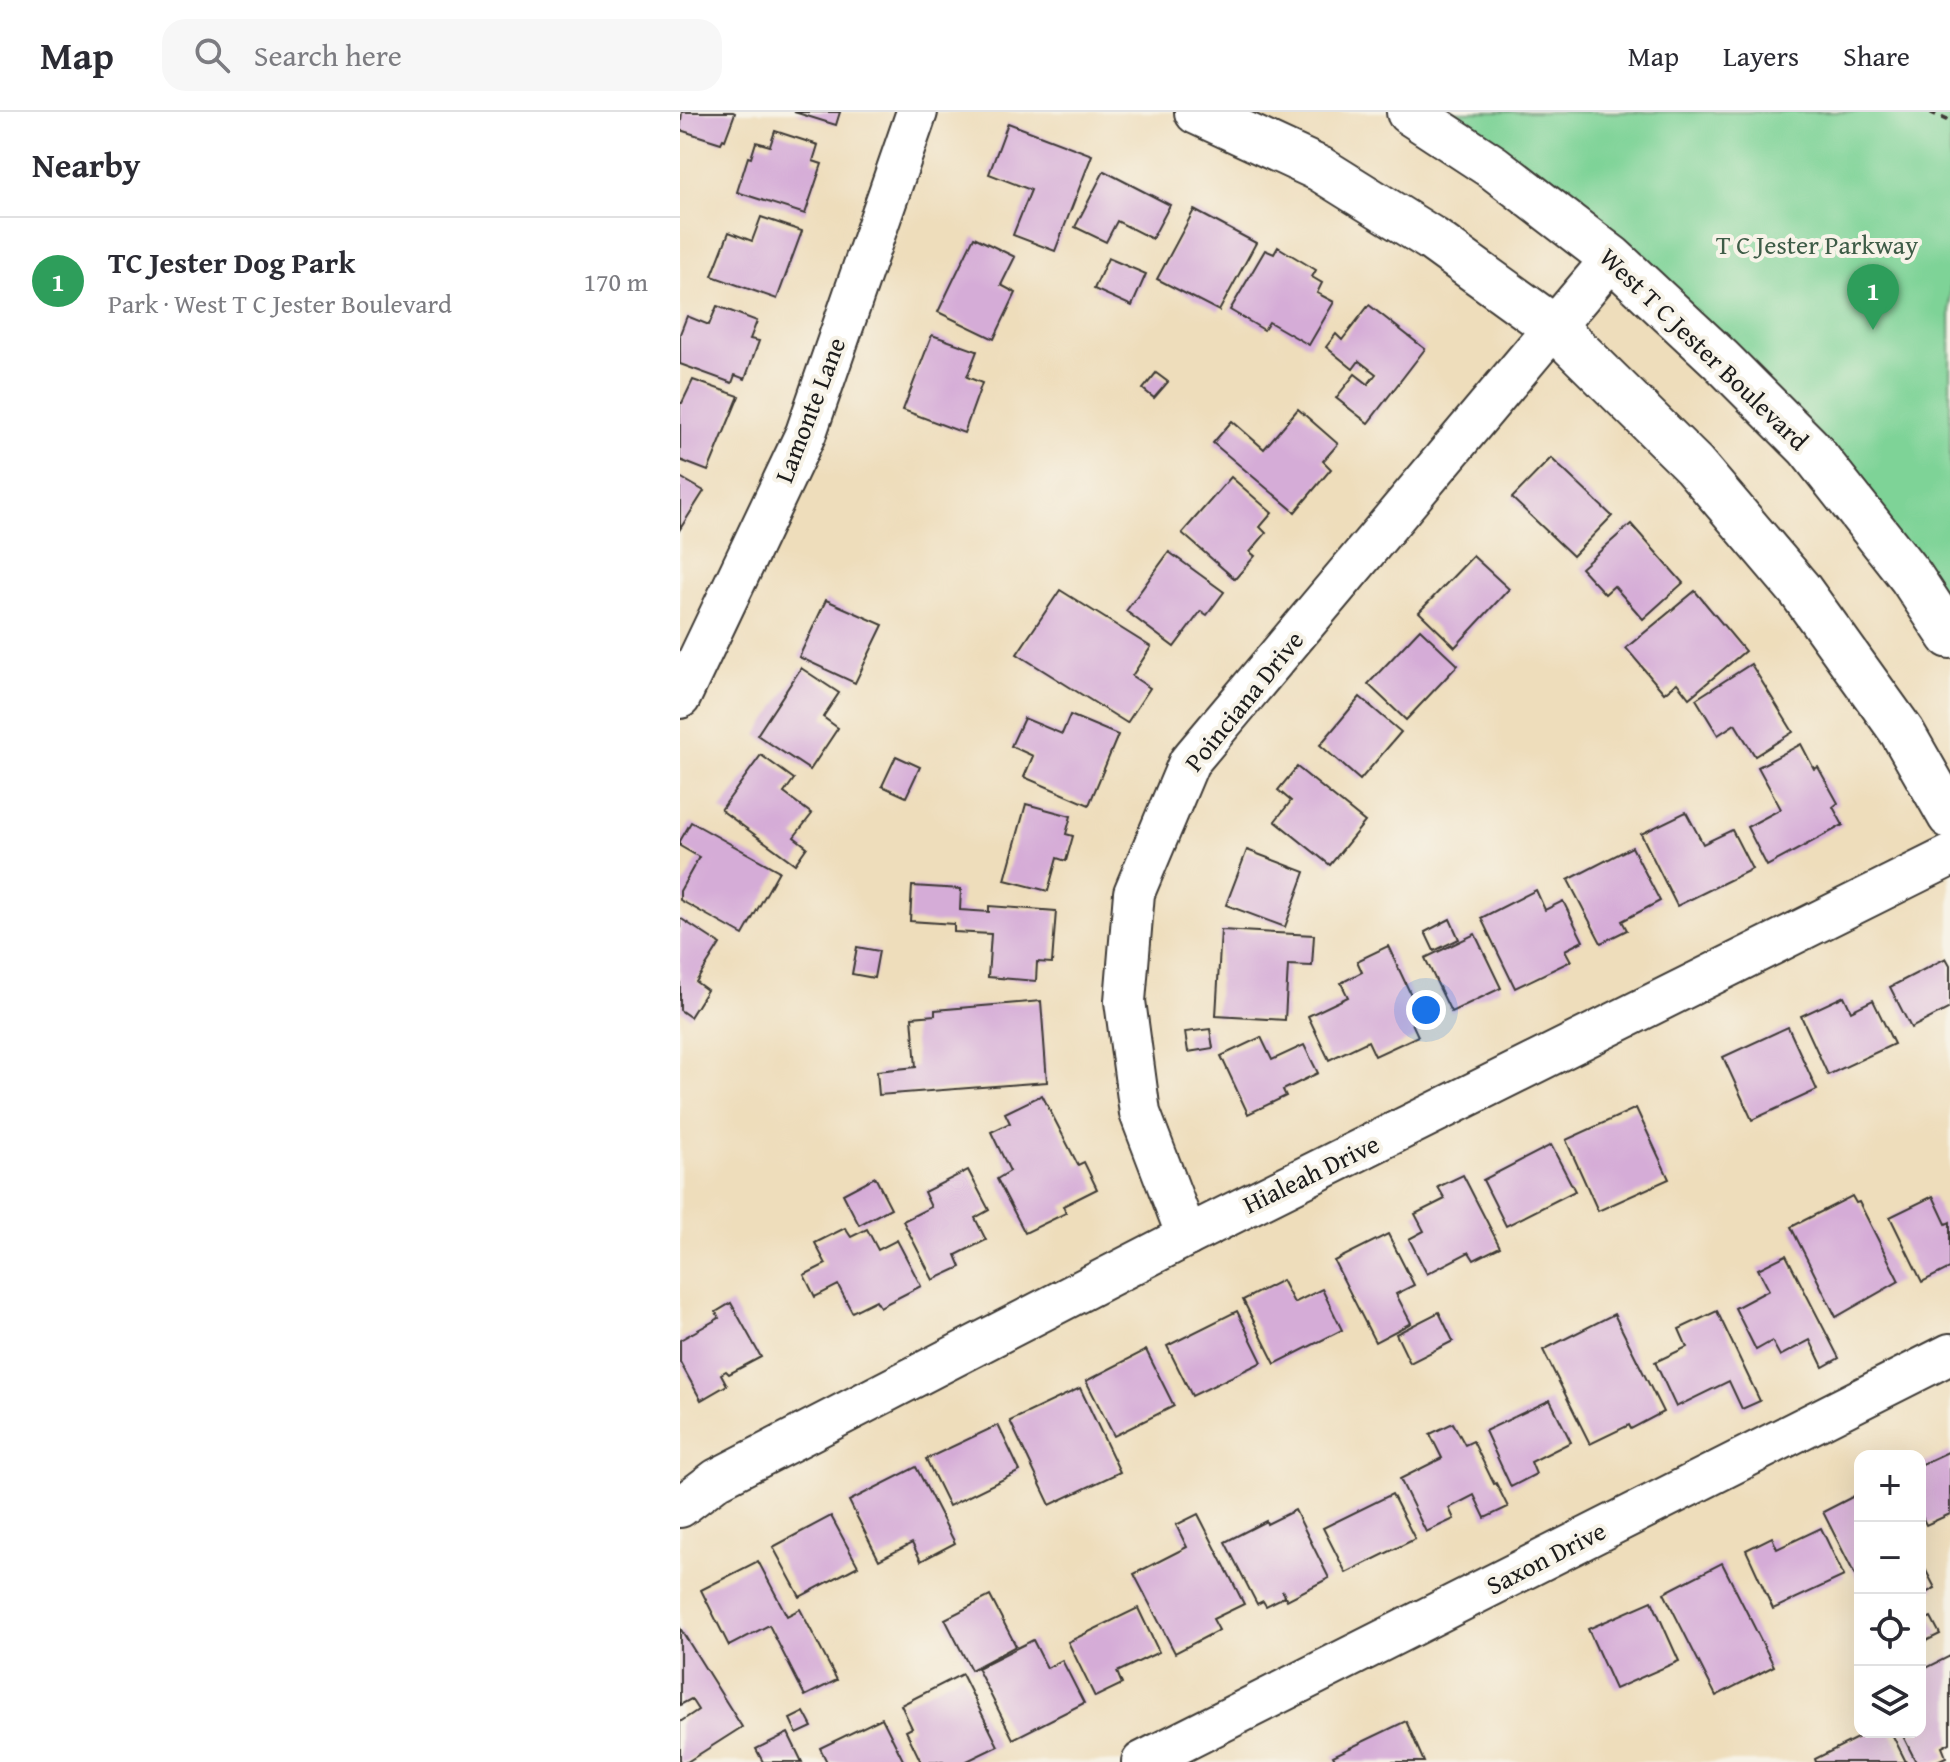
<!DOCTYPE html>
<html lang="en">
<head>
<meta charset="utf-8">
<style>
	body { margin:0; font-family:"Gentium Book Plus",serif; background:#f7f7f7; color:#2b2b33 }
	.controls { position:absolute; right:24px; bottom:24px; display:grid; overflow:hidden; border-radius:16px; box-shadow:0 8px 32px #0002 }
	.controls button { width:72px; height:72px; display:grid; place-items:center; padding:0; border:0; border-bottom:2px solid #e1e1e2; background:#fff; color:#2b2b33; font:40px sans-serif }
	.you { position:absolute; left:746px; top:898px; width:28px; height:28px; margin:-20px; border:6px solid #fff; border-radius:50%; background:#1a73e8; box-shadow:0 0 0 12px #1a73e833 }
	.badge { display:grid; place-items:center; width:52px; height:52px; border-radius:50%; background:#b45309; color:#fff; font-size:26px; font-weight:700 }
	.pin { position:absolute; translate:-50% -66px; filter:drop-shadow(0 2px 4px #0008) }
	.pin::after { content:''; position:absolute; top:42px; width:28px; height:24px; background:inherit; clip-path:polygon(0 0,100% 0,50% 100%) }
	.list { margin:0; padding:0; list-style:none }
	h2 { display:flex; justify-content:space-between; align-items:center; height:104px; margin:0; padding:0 32px; font-size:34px }
	h2 small { font-size:26px; font-weight:400; color:#7c7c81 }
	.list li { display:grid; grid-template-columns:52px 1fr auto; gap:24px; align-items:center; box-sizing:border-box; height:128px; padding:0 32px; border-top:2px solid #e1e1e2 }
	.list b { display:block; font-size:30px; white-space:nowrap }
	.list p { margin:0; font-size:26px; white-space:nowrap; color:#7c7c81 }
	.list em { font-size:26px; font-style:normal; color:#7c7c81 }
	.icon { flex:none; width:44px; height:44px; fill:none; stroke:currentColor; stroke-width:2; stroke-linecap:round; stroke-linejoin:round }
	.map { position:relative; flex:none; width:1270px; height:1650px; overflow:hidden }
	header { display:flex; align-items:center; gap:48px; box-sizing:border-box; height:112px; padding:0 40px; background:#fff; border-bottom:2px solid #e1e1e2 }
	header strong { font-size:38px }
	nav { display:flex; gap:44px; margin-inline-start:auto; font-size:28px }
	.search { width:560px; height:72px; background:#f7f7f7; display:flex; align-items:center; gap:20px; box-sizing:border-box; padding:0 28px; border-radius:24px; color:#7c7c81; font-size:30px }
	main { display:flex }
	aside { flex:1; background:#fff }
	.map>svg:first-child { display:block }
	.green { fill:#7ed397; stroke:#4d785a; stroke-width:2 }
	.building { fill:#d5acd7 }
	.lines { fill:none; stroke-linecap:round; stroke-linejoin:round }
	.minor-casing { stroke:#3c3934; stroke-width:44 }
	.major-casing { stroke:#3c3934; stroke-width:48 }
	.path { stroke:#3c3934; stroke-width:5; stroke-dasharray:6 6; stroke-linecap:butt }
	.minor { stroke:#fff; stroke-width:40 }
	.major { stroke:#fff; stroke-width:44 }
	.labels { text-anchor:middle; stroke-width:8; stroke-linejoin:round; paint-order:stroke }
	.park-label { font-size:26px; fill:#3e5c47; stroke:#f7f3e8 }
	.street-label { font-size:26px; fill:#1c1c1c; stroke:#f7f3e8 }
</style>
</head>
<body>
<header>
<strong>Map</strong>
<div class="search"><svg class="icon" aria-label="search" viewBox="0 0 24 24"><circle cx="10" cy="10" r="6"/><path d="M15 15l6 6"/></svg>Search here</div>
<nav><a>Map</a><a>Layers</a><a>Share</a></nav>
</header>
<main>
<aside>
<h2>Nearby<small></small></h2>
<ul class="list">
<li><span class="badge" style="background:#2e9e5b">1</span><div><b>TC Jester Dog Park</b><p>Park · West T C Jester Boulevard</p></div><em>170 m</em></li>
</ul>
</aside>
<div class="map">
<svg width="1270" height="1650" viewBox="0 0 1270 1650">
	<rect width="100%" height="100%" fill="#f7f3e8"/>
	<filter id="ink" filterUnits="userSpaceOnUse"><feTurbulence type="fractalNoise" baseFrequency=".0125" numOctaves="2"/><feDisplacementMap in="SourceGraphic" scale="16" xChannelSelector="R" yChannelSelector="G"/><feConvolveMatrix kernelMatrix="1 2 1 2 8 2 1 2 1" color-interpolation-filters="sRGB"/></filter>
	<filter id="wash" filterUnits="userSpaceOnUse"><feTurbulence type="fractalNoise" baseFrequency=".006" numOctaves="4" result="noise"/><feDisplacementMap in="SourceGraphic" scale="32" xChannelSelector="R" yChannelSelector="G"/><feGaussianBlur stdDeviation="1.8" result="paint"/><feColorMatrix in="noise" values="0 0 0 0 0 0 0 0 0 0 0 0 0 0 0 0 0 1.4 0 .05"/><feComposite in="paint" operator="in"/></filter>
	<g filter="url(#wash)">
		<rect width="100%" height="100%" fill="#edb"/>
		<path class="green" d="M750 0H1270V500L1246 465Z"/>
		<g id="blocks">
			<g class="building">
				<path d="M2 0H53L55 1 45 28 43 27 41 31 0 18Z"/>
				<path d="M114 0H160L156 13Z"/>
				<path d="M328 11 412 43 375 139 333 123 351 78 309 62Z"/>
				<path d="M95 19 138 33 133 49 142 52 125 102 57 80 68 45 71 46 76 30 90 34Z"/>
				<path d="M424 59 490 93 472 127 437 109 426 130 395 115Z"/>
				<path d="M514 98 576 131 539 199 477 167Z"/>
				<path d="M81 105 122 119 97 187 32 164 49 120 72 129Z"/>
				<path d="M294 125 335 145 321 173 336 181 314 227 258 200Z"/>
				<path d="M598 135 636 158 632 165 642 171 637 181 654 190 629 233 589 210 584 218 550 198 585 138 594 142Z"/>
				<path d="M428 146 466 162 452 194 414 177Z"/>
				<path d="M689 193 745 237 688 311 656 286 675 262 688 272 696 262 679 249 673 257 646 235 656 222 662 228Z"/>
				<path d="M37 194 77 209 70 227 79 229 65 267 55 263 52 271 0 252V222L7 204 29 213Z"/>
				<path d="M252 223 297 239 287 265 302 271 284 321 223 298Z"/>
				<path d="M476 261 488 270 474 286 463 277Z"/>
				<path d="M13 268 59 284 28 359 0 348V291H2Z"/>
				<path d="M618 297 658 332 643 349 651 357 615 400 533 331 552 309 584 337Z"/>
				<path d="M871 346 932 404 893 444 832 386Z"/>
				<path d="M0 365 24 379 0 417Z"/>
				<path d="M551 365 592 401 580 415 586 421 570 440 575 444 555 467 502 421Z"/>
				<path d="M951 412 1003 471 963 507 934 474 925 482 901 456Z"/>
				<path d="M489 440 544 480 527 503 521 499 494 535 446 499Z"/>
				<path d="M793 444 829 477 775 535 739 500Z"/>
				<path d="M380 478 471 535 452 564 470 576 447 611 337 542Z"/>
				<path d="M1015 479 1065 539 1009 586 997 571 984 581 946 536Z"/>
				<path d="M146 488 203 513 175 571 119 545Z"/>
				<path d="M740 517 778 553 726 608 688 572Z"/>
				<path d="M1071 552 1113 620 1075 644 1055 612 1038 623 1016 587Z"/>
				<path d="M121 556 159 581 143 605 158 616 130 658 77 623Z"/>
				<path d="M680 585 721 620 680 668 640 633Z"/>
				<path d="M390 603 438 623 409 693 344 665 353 644 331 634 344 606 382 622Z"/>
				<path d="M1121 632 1134 657 1138 655 1158 691 1153 695 1163 713 1087 754 1067 715 1101 697 1078 655Z"/>
				<path d="M81 643 114 667 104 681 132 702 114 725 127 735 115 752 41 698Z"/>
				<path d="M216 644 240 655 226 685 202 674Z"/>
				<path d="M617 655 685 710 650 753 595 709 611 689 598 678Z"/>
				<path d="M346 692 391 704 386 722 393 724 386 749 377 746 368 779 325 768Z"/>
				<path d="M1006 700 1023 732 1052 718 1072 757 997 794 961 722Z"/>
				<path d="M11 710 99 759 63 823 0 788V779L19 745 0 734V729Z"/>
				<path d="M952 735 980 789 942 809 947 818 921 831 888 768Z"/>
				<path d="M567 738 625 760 605 815 546 793Z"/>
				<path d="M232 774 281 777 280 798 309 800V794L376 799 372 851 357 850 356 869 308 865 311 822 274 820V812L230 809Z"/>
				<path d="M856 778 865 798 883 789 903 829 885 838 891 849 835 876 801 806Z"/>
				<path d="M0 806 40 832 16 870 27 878 10 905 0 898Z"/>
				<path d="M770 807 779 827 754 839 745 820Z"/>
				<path d="M541 818 634 823 632 854 608 853 605 908 536 904Z"/>
				<path d="M795 822 821 876 771 900 745 846Z"/>
				<path d="M708 834 741 904 731 909 738 924 695 944 688 929 649 948 628 904 668 885 661 871 682 860 677 849Z"/>
				<path d="M177 835 199 839 194 866 172 862Z"/>
				<path d="M1266 846 1270 853V896L1231 916 1210 875Z"/>
				<path d="M1164 884 1171 899 1193 888 1214 932 1148 963 1121 904Z"/>
				<path d="M361 889 367 970 199 983 197 959 236 955 232 905 255 903V898Z"/>
				<path d="M1108 915 1137 978 1072 1008 1043 945Z"/>
				<path d="M530 917 533 936 508 940 505 920Z"/>
				<path d="M581 925 592 948 624 933 638 961 603 978 606 984 568 1002 541 944Z"/>
				<path d="M362 983 398 1053 404 1050 417 1077 383 1094 386 1101 345 1121 317 1067 330 1059 311 1020 330 1011 325 1001Z"/>
				<path d="M956 996 989 1067 918 1099 886 1028Z"/>
				<path d="M871 1033 895 1079 826 1114 803 1068Z"/>
				<path d="M288 1058 309 1098 295 1106 306 1128 276 1143 281 1155 253 1168 223 1109 251 1095 244 1080Z"/>
				<path d="M783 1063 820 1135 794 1148 789 1140 747 1162 729 1127 744 1119 735 1102 765 1087 758 1075Z"/>
				<path d="M195 1065 211 1096 179 1113 163 1082Z"/>
				<path d="M1172 1084 1176 1091 1179 1090 1219 1169 1156 1205 1111 1115Z"/>
				<path d="M1253 1084 1266 1112 1270 1110V1156L1242 1170 1210 1105Z"/>
				<path d="M165 1116 171 1125 187 1117 198 1138 217 1128 241 1174 200 1195 196 1188 172 1200 158 1173 135 1185 124 1163 146 1152 135 1131Z"/>
				<path d="M708 1122 734 1173 716 1182 731 1211 695 1230 654 1149Z"/>
				<path d="M1106 1143 1159 1246 1143 1255 1130 1228 1100 1244 1092 1229 1076 1238 1055 1196 1089 1178 1078 1157Z"/>
				<path d="M602 1168 614 1191 642 1177 662 1218 595 1252 563 1188Z"/>
				<path d="M51 1191 81 1245 49 1262 46 1259 41 1262 47 1273 21 1288 0 1250V1228L39 1206 36 1200Z"/>
				<path d="M557 1199 582 1250 512 1284 487 1234Z"/>
				<path d="M1037 1199 1080 1289 1062 1297 1049 1269 996 1295 975 1250 1007 1235 999 1217Z"/>
				<path d="M759 1200 773 1229 730 1251 716 1222Z"/>
				<path d="M934 1202 983 1300 951 1317 949 1313 910 1332 863 1238Z"/>
				<path d="M466 1238 494 1294 434 1324 406 1269Z"/>
				<path d="M400 1276 440 1360 370 1393 330 1309Z"/>
				<path d="M870 1288 891 1330 851 1350 856 1362 831 1375 805 1319Z"/>
				<path d="M773 1311 785 1333 793 1329 814 1372 816 1371 828 1395 805 1406 794 1383 769 1396 774 1407 746 1420 720 1367 762 1346 750 1322Z"/>
				<path d="M318 1313 340 1359 269 1394 246 1347Z"/>
				<path d="M1270 1339V1402L1246 1413 1240 1400V1353Z"/>
				<path d="M236 1355 275 1431 241 1449 232 1431 199 1448 169 1389Z"/>
				<path d="M1180 1381V1473L1143 1400Z"/>
				<path d="M712 1382 735 1427 666 1461 643 1416Z"/>
				<path d="M615 1398 649 1466 607 1488 602 1478 604 1485 586 1494 583 1489 577 1492 545 1430 586 1409 587 1412Z"/>
				<path d="M518 1402 564 1492 533 1507 539 1518 495 1541 454 1462 507 1435 496 1413Z"/>
				<path d="M151 1404 178 1454 120 1485 93 1435Z"/>
				<path d="M1141 1416 1164 1464 1093 1497 1066 1438 1092 1425 1097 1437Z"/>
				<path d="M1240 1447 1255 1476 1240 1484Z"/>
				<path d="M78 1449 107 1504 120 1497 157 1568 125 1584 89 1513 49 1534 21 1478Z"/>
				<path d="M1042 1451 1094 1554 1036 1584 984 1481Z"/>
				<path d="M310 1484 336 1534 291 1558 265 1507Z"/>
				<path d="M972 1489 999 1549 935 1577 908 1517Z"/>
				<path d="M458 1496 479 1540 437 1560 442 1572 415 1585 388 1530Z"/>
				<path d="M1251 1505 1260 1522 1240 1532V1510Z"/>
				<path d="M0 1516 62 1615 7 1650H0V1610L18 1598 11 1587 0 1593Z"/>
				<path d="M353 1528 367 1556 382 1548 404 1591 333 1627 297 1556Z"/>
				<path d="M1270 1544V1631L1262 1635 1266 1645 1255 1650H1236L1221 1620H1240V1559Z"/>
				<path d="M282 1562 318 1634 285 1650H241L226 1619 232 1616 221 1593Z"/>
				<path d="M124 1600 132 1615 117 1622 110 1607Z"/>
				<path d="M202 1606 224 1650H147L140 1636Z"/>
				<path d="M726 1609 744 1650H656L653 1644Z"/>
				<path d="M1189 1620H1211L1226 1650H1136L1135 1647Z"/>
				<path d="M108 1621 122 1650H83L76 1637Z"/>
			</g>
		</g>
	</g>
	<g filter="url(#ink)">
		<use href="#blocks" fill-opacity="0" stroke="#3c3934" stroke-width="2"/>
		<g class="lines">
			<defs>
				<g id="minor">
					<path d="M0 586 126 321 237 0"/>
					<path d="M507 1124 460 1001 445 889 454 781 509 650 932 146"/>
					<path d="M0 1395 37 1367 507 1124 1270 744"/>
					<path d="M462 1650 1270 1242"/>
				</g>
				<g id="major">
					<path d="M517 0 640 57 752 127 875 216 1014 353 1120 478 1222 620 1270 704"/>
					<path d="M729 0 813 55 932 146 1040 247 1129 336 1231 465 1270 524"/>
				</g>
			</defs>
			<use href="#minor" class="minor-casing"/>
			<use href="#major" class="major-casing"/>
			<path class="path" d="M1251 0 1270 9"/>
			<use href="#minor" class="minor"/>
			<use href="#major" class="major"/>
		</g>
	</g>
	<g class="labels">
		<g class="park-label">
			<text x="1137" y="142">T C Jester Parkway</text>
		</g>
		<g class="street-label">
			<text transform="translate(1024 237) rotate(44)" y="9">West T C Jester Boulevard</text>
			<text transform="translate(130 298) rotate(-69)" y="9">Lamonte Lane</text>
			<text transform="translate(564 589) rotate(-51)" y="9">Poinciana Drive</text>
			<text transform="translate(631 1062) rotate(-26)" y="9">Hialeah Drive</text>
			<text transform="translate(866 1446) rotate(-27)" y="9">Saxon Drive</text>
		</g>
	</g>
</svg>
<div class="controls">
<button>+</button>
<button>−</button>
<button><svg class="icon" aria-label="locate" viewBox="0 0 24 24"><circle cx="12" cy="12" r="6"/><path d="M12 2v4M12 18v4M2 12h4M18 12h4"/></svg></button>
<button><svg class="icon" aria-label="layers" viewBox="0 0 24 24"><path d="M12 4l9 5-9 5-9-5zM3 14l9 5 9-5"/></svg></button>
</div>
<div class="you"></div>
<div class="pin badge" style="left:1193px;top:218px;background:#2e9e5b">1</div>
</div>
</main>
</body>
</html>
